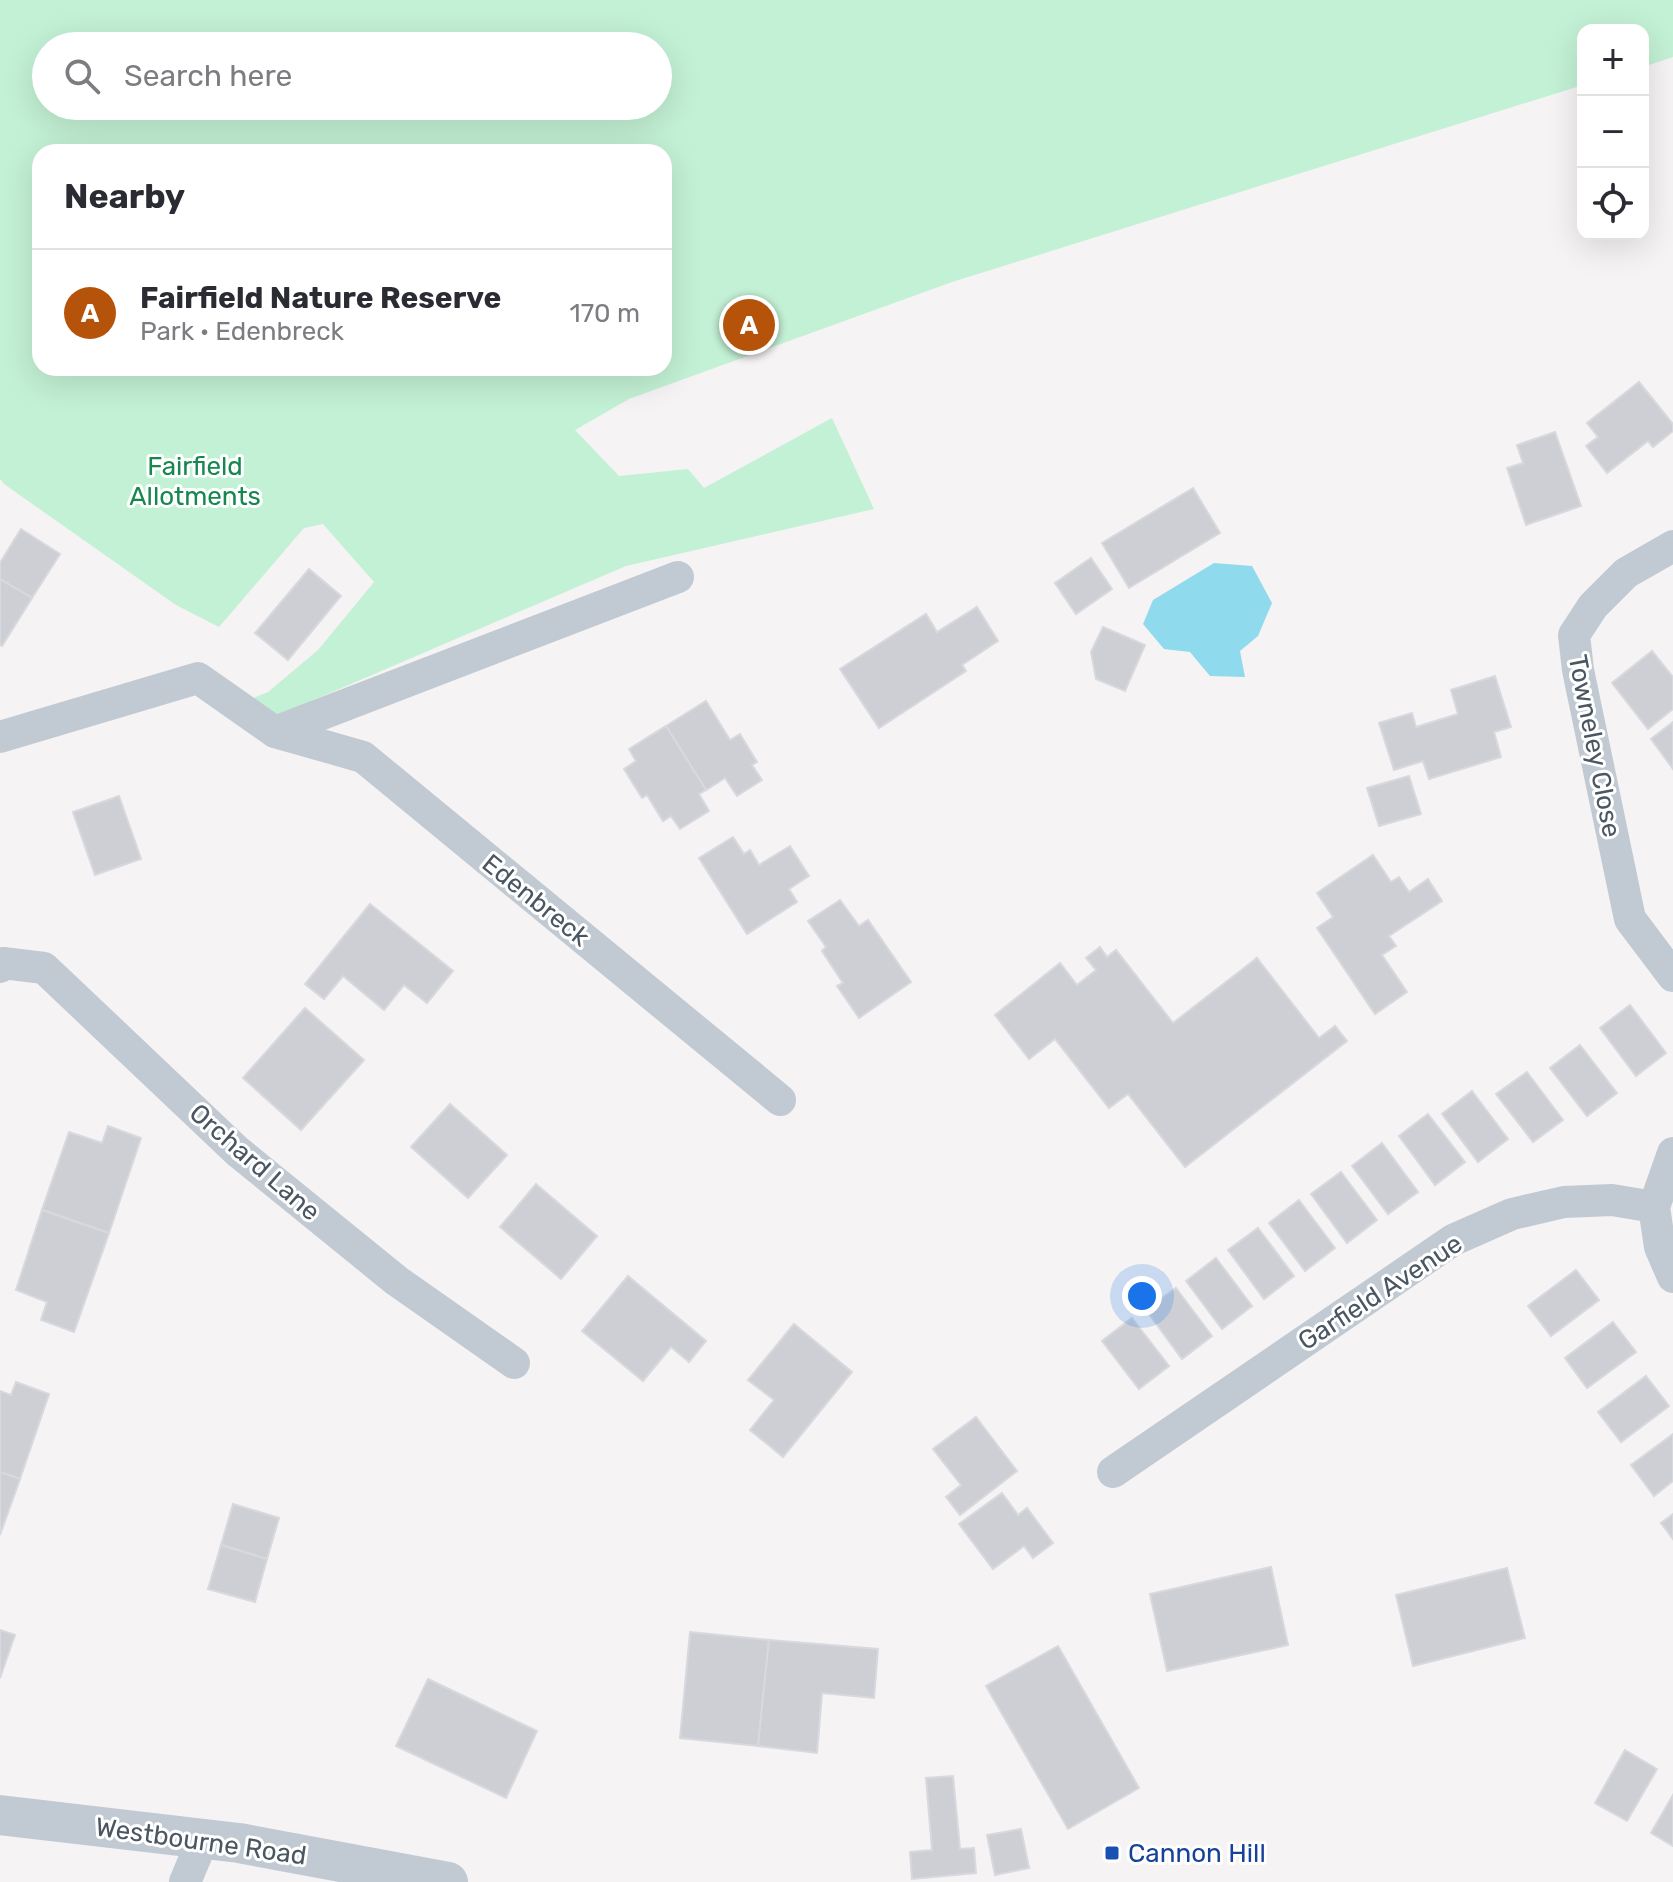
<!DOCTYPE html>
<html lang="en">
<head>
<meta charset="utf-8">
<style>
	body { margin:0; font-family:Rubik,sans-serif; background:#f7f7f7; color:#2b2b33 }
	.controls { position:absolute; right:24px; top:24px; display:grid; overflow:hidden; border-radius:16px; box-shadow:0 8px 32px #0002 }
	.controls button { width:72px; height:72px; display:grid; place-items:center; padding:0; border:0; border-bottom:2px solid #e1e1e2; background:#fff; color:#2b2b33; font:40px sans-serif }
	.you { position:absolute; left:1142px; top:1296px; width:28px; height:28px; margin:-20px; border:6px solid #fff; border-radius:50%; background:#1a73e8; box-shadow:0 0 0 12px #1a73e833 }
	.badge { display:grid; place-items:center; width:52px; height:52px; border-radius:50%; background:#b45309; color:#fff; font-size:26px; font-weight:700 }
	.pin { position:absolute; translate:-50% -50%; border:4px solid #fff; box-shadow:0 2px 8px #0006 }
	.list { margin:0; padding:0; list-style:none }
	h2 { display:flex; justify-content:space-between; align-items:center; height:104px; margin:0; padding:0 32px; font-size:34px }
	h2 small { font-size:26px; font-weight:400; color:#7c7c81 }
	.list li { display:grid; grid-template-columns:52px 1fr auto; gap:24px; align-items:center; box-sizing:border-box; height:128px; padding:0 32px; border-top:2px solid #e1e1e2 }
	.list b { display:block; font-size:30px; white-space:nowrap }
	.list p { margin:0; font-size:26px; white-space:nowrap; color:#7c7c81 }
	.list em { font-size:26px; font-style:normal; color:#7c7c81 }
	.icon { flex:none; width:44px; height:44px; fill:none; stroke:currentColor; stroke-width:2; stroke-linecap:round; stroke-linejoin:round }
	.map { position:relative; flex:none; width:1673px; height:1882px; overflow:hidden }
	.search { position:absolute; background:#fff; box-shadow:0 8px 32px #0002; left:32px; top:32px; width:640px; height:88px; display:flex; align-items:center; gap:20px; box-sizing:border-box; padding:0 28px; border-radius:44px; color:#7c7c81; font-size:30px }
	.panel { position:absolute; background:#fff; box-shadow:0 8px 32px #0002; left:32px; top:144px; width:640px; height:232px; border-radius:24px }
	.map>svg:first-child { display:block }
	.green { fill:#c3f1d5; fill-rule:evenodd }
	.water { fill:#90daee }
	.building { fill:#cdcfd5; stroke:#d7d9de; stroke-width:2 }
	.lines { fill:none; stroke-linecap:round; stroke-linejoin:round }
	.minor { stroke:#c1cad2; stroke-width:32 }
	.tertiary { stroke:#c1cad2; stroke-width:40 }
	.transit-dot { fill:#1a4fb4; stroke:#fff; stroke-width:3 }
	.labels { text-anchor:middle; stroke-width:6; stroke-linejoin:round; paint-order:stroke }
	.park-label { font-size:26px; fill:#17864f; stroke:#fff }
	.street-label { font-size:26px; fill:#4a5661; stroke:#fff }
	.transit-label { font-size:26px; fill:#164399; stroke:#fff; text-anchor:start }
</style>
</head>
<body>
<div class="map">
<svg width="1673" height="1882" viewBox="0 0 1673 1882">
	<rect width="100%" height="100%" fill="#f5f3f3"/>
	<path class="green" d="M0 0H1673V57L1643 67V30H1583V85L952 282 629 399 575 430 619 476 688 469 704 488 832 418 874 509 626 566 295 708 275 732 237 705 268 692 318 650 374 582 323 524 304 528 219 627 176 605 4 484 0 479ZM46 46H658V106H46ZM40 152H664V368H40Z"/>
	<path class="water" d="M1214 563 1252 566 1272 603 1258 636 1240 651 1245 677 1210 676 1190 652 1164 649 1143 624 1153 600Z"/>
	<g class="building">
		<path d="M1639 382 1673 424V431L1653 447 1648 441 1607 473 1586 446 1598 437 1587 423Z"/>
		<path d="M1555 432 1581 506 1526 525 1507 468 1523 463 1517 445Z"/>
		<path d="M1193 488 1220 533 1129 588 1102 543Z"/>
		<path d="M21 529 60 554 32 598 0 579V563Z"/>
		<path d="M1091 558 1112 589 1076 614 1055 583Z"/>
		<path d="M309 569 341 596 288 660 255 633Z"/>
		<path d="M0 579 32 598 2 646 0 645Z"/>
		<path d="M977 607 998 641 962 665 966 671 879 728 840 669 926 614 937 632Z"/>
		<path d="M1103 627 1145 645 1125 691 1096 679 1091 652Z"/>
		<path d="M1652 651 1673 677V709L1648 729 1612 683Z"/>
		<path d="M1495 676 1511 727 1494 732 1501 757 1429 779 1423 761 1394 770 1379 723 1412 713 1416 727 1458 714 1451 690Z"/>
		<path d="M706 701 730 740 740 734 757 762 752 765 762 780 737 796 725 778 706 790 666 726Z"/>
		<path d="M1673 722V769L1651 739Z"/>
		<path d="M666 726 706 790 699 794 709 811 680 829 671 816 663 821 647 795 642 798 624 769 636 761 629 749Z"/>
		<path d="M1409 776 1421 814 1379 826 1367 788Z"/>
		<path d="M119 796 141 859 95 875 73 812Z"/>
		<path d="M733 837 744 854 750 850 759 865 790 846 809 876 789 889 797 902 747 934 699 858Z"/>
		<path d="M1373 855 1391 882 1399 877 1409 892 1428 879 1442 901 1389 936 1396 946 1382 955 1407 992 1375 1014 1317 928 1333 917 1317 893Z"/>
		<path d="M840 900 859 926 868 920 911 982 859 1018 837 986 843 983 822 951 826 947 808 921Z"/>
		<path d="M370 904 453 971 427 1003 404 985 384 1010 343 976 324 999 305 984Z"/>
		<path d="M1100 947 1107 957 1116 950 1173 1023 1257 958 1319 1038 1335 1026 1347 1041 1185 1167 1128 1094 1109 1108 1055 1039 1029 1059 995 1015 1060 963 1077 985 1096 970 1086 958Z"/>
		<path d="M1630 1005 1666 1053 1636 1076 1600 1028Z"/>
		<path d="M305 1008 364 1060 301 1130 243 1078Z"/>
		<path d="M1580 1045 1617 1093 1587 1116 1550 1068Z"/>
		<path d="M1527 1072 1563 1120 1533 1142 1496 1094Z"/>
		<path d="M1472 1091 1508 1139 1478 1162 1442 1114Z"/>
		<path d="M450 1104 507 1155 468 1198 411 1147Z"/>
		<path d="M1428 1114 1465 1162 1435 1185 1399 1136Z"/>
		<path d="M108 1126 141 1138 109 1233 42 1210 69 1132 102 1143Z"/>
		<path d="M1382 1143 1418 1192 1388 1214 1352 1166Z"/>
		<path d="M1341 1172 1377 1220 1347 1243 1311 1194Z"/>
		<path d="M536 1184 597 1236 561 1279 500 1227Z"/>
		<path d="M1299 1200 1335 1248 1305 1271 1269 1223Z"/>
		<path d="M42 1210 109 1233 74 1332 41 1320 47 1302 16 1290Z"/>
		<path d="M1258 1228 1294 1276 1264 1299 1228 1250Z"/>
		<path d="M1216 1258 1252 1306 1222 1329 1186 1281Z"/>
		<path d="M1576 1270 1599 1300 1551 1336 1528 1306Z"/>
		<path d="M628 1276 706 1341 689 1362 671 1347 643 1381 582 1331Z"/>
		<path d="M1176 1288 1212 1336 1182 1359 1146 1310Z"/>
		<path d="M1132 1318 1169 1366 1139 1389 1102 1341Z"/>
		<path d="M1613 1322 1636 1352 1587 1388 1565 1358Z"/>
		<path d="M794 1324 852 1372 783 1457 750 1430 774 1400 748 1380Z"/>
		<path d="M1646 1376 1669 1406 1621 1442 1598 1412Z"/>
		<path d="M16 1382 49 1394 20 1479 0 1472V1391L11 1395Z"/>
		<path d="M976 1417 1017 1471 960 1515 946 1497 961 1485 933 1449Z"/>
		<path d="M1673 1434V1481L1654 1496 1631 1465Z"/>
		<path d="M0 1472 20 1479 0 1535Z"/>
		<path d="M1002 1493 1018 1515 1027 1508 1053 1543 1033 1558 1024 1546 993 1569 959 1524Z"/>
		<path d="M233 1504 279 1518 267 1559 221 1545Z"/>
		<path d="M1673 1514V1539L1661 1523Z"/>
		<path d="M221 1545 267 1559 255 1602 208 1589Z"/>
		<path d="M1271 1567 1288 1645 1167 1671 1150 1594Z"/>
		<path d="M1507 1568 1525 1638 1413 1666 1396 1595Z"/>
		<path d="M0 1630 15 1635 0 1678Z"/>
		<path d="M690 1632 769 1640 758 1746 680 1738Z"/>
		<path d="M769 1640 878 1649 874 1698 822 1693 817 1753 758 1746Z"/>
		<path d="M1058 1646 1139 1788 1068 1829 986 1686Z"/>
		<path d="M428 1679 537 1731 506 1798 396 1746Z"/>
		<path d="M1625 1750 1657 1769 1627 1821 1595 1803Z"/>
		<path d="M953 1776 960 1849 974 1848 976 1873 912 1879 910 1852 932 1850 926 1778Z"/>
		<path d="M1673 1795V1846L1651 1833Z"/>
		<path d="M1021 1829 1029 1868 995 1875 987 1835Z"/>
	</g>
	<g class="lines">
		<g class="minor">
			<path d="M1673 546 1626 573 1593 606 1574 635 1578 670 1630 919 1673 976"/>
			<path d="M275 732 678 577"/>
			<path d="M0 737 198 678 275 732 363 757 780 1100"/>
			<path d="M0 967 3 963 44 968 237 1151 397 1281 514 1363"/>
			<path d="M1673 1153 1654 1207 1660 1247 1673 1277"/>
			<path d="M1113 1472 1453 1240 1512 1214 1564 1202 1612 1200 1654 1207"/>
			<path d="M185 1882 203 1839"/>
		</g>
		<path class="tertiary" d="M0 1815 239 1843 448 1882"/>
	</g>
	<rect class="transit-dot" x="1104" y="1845" width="16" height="16" rx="4"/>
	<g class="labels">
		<g class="park-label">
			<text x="195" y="475">Fairfield<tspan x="195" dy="30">Allotments</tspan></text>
		</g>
		<g class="street-label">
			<text transform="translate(1595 746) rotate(79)" y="9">Towneley Close</text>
			<text transform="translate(536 900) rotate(39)" y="9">Edenbreck</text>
			<text transform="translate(255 1162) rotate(41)" y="9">Orchard Lane</text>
			<text transform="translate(1380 1292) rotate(-33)" y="9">Garfield Avenue</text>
			<text transform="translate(201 1841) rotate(8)" y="9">Westbourne Road</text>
		</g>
		<g class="transit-label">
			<text x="1128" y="1862">Cannon Hill</text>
		</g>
	</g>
</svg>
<div class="controls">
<button>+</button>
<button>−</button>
<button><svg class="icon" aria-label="locate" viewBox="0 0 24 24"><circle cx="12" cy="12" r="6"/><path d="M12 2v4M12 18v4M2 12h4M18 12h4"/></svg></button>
</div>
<div class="you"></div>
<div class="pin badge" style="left:749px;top:325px">A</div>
<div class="search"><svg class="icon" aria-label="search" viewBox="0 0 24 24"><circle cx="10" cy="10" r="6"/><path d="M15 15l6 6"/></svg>Search here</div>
<section class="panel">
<h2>Nearby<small></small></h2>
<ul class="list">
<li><span class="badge">A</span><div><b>Fairfield Nature Reserve</b><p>Park · Edenbreck</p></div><em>170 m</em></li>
</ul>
</section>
</div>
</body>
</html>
